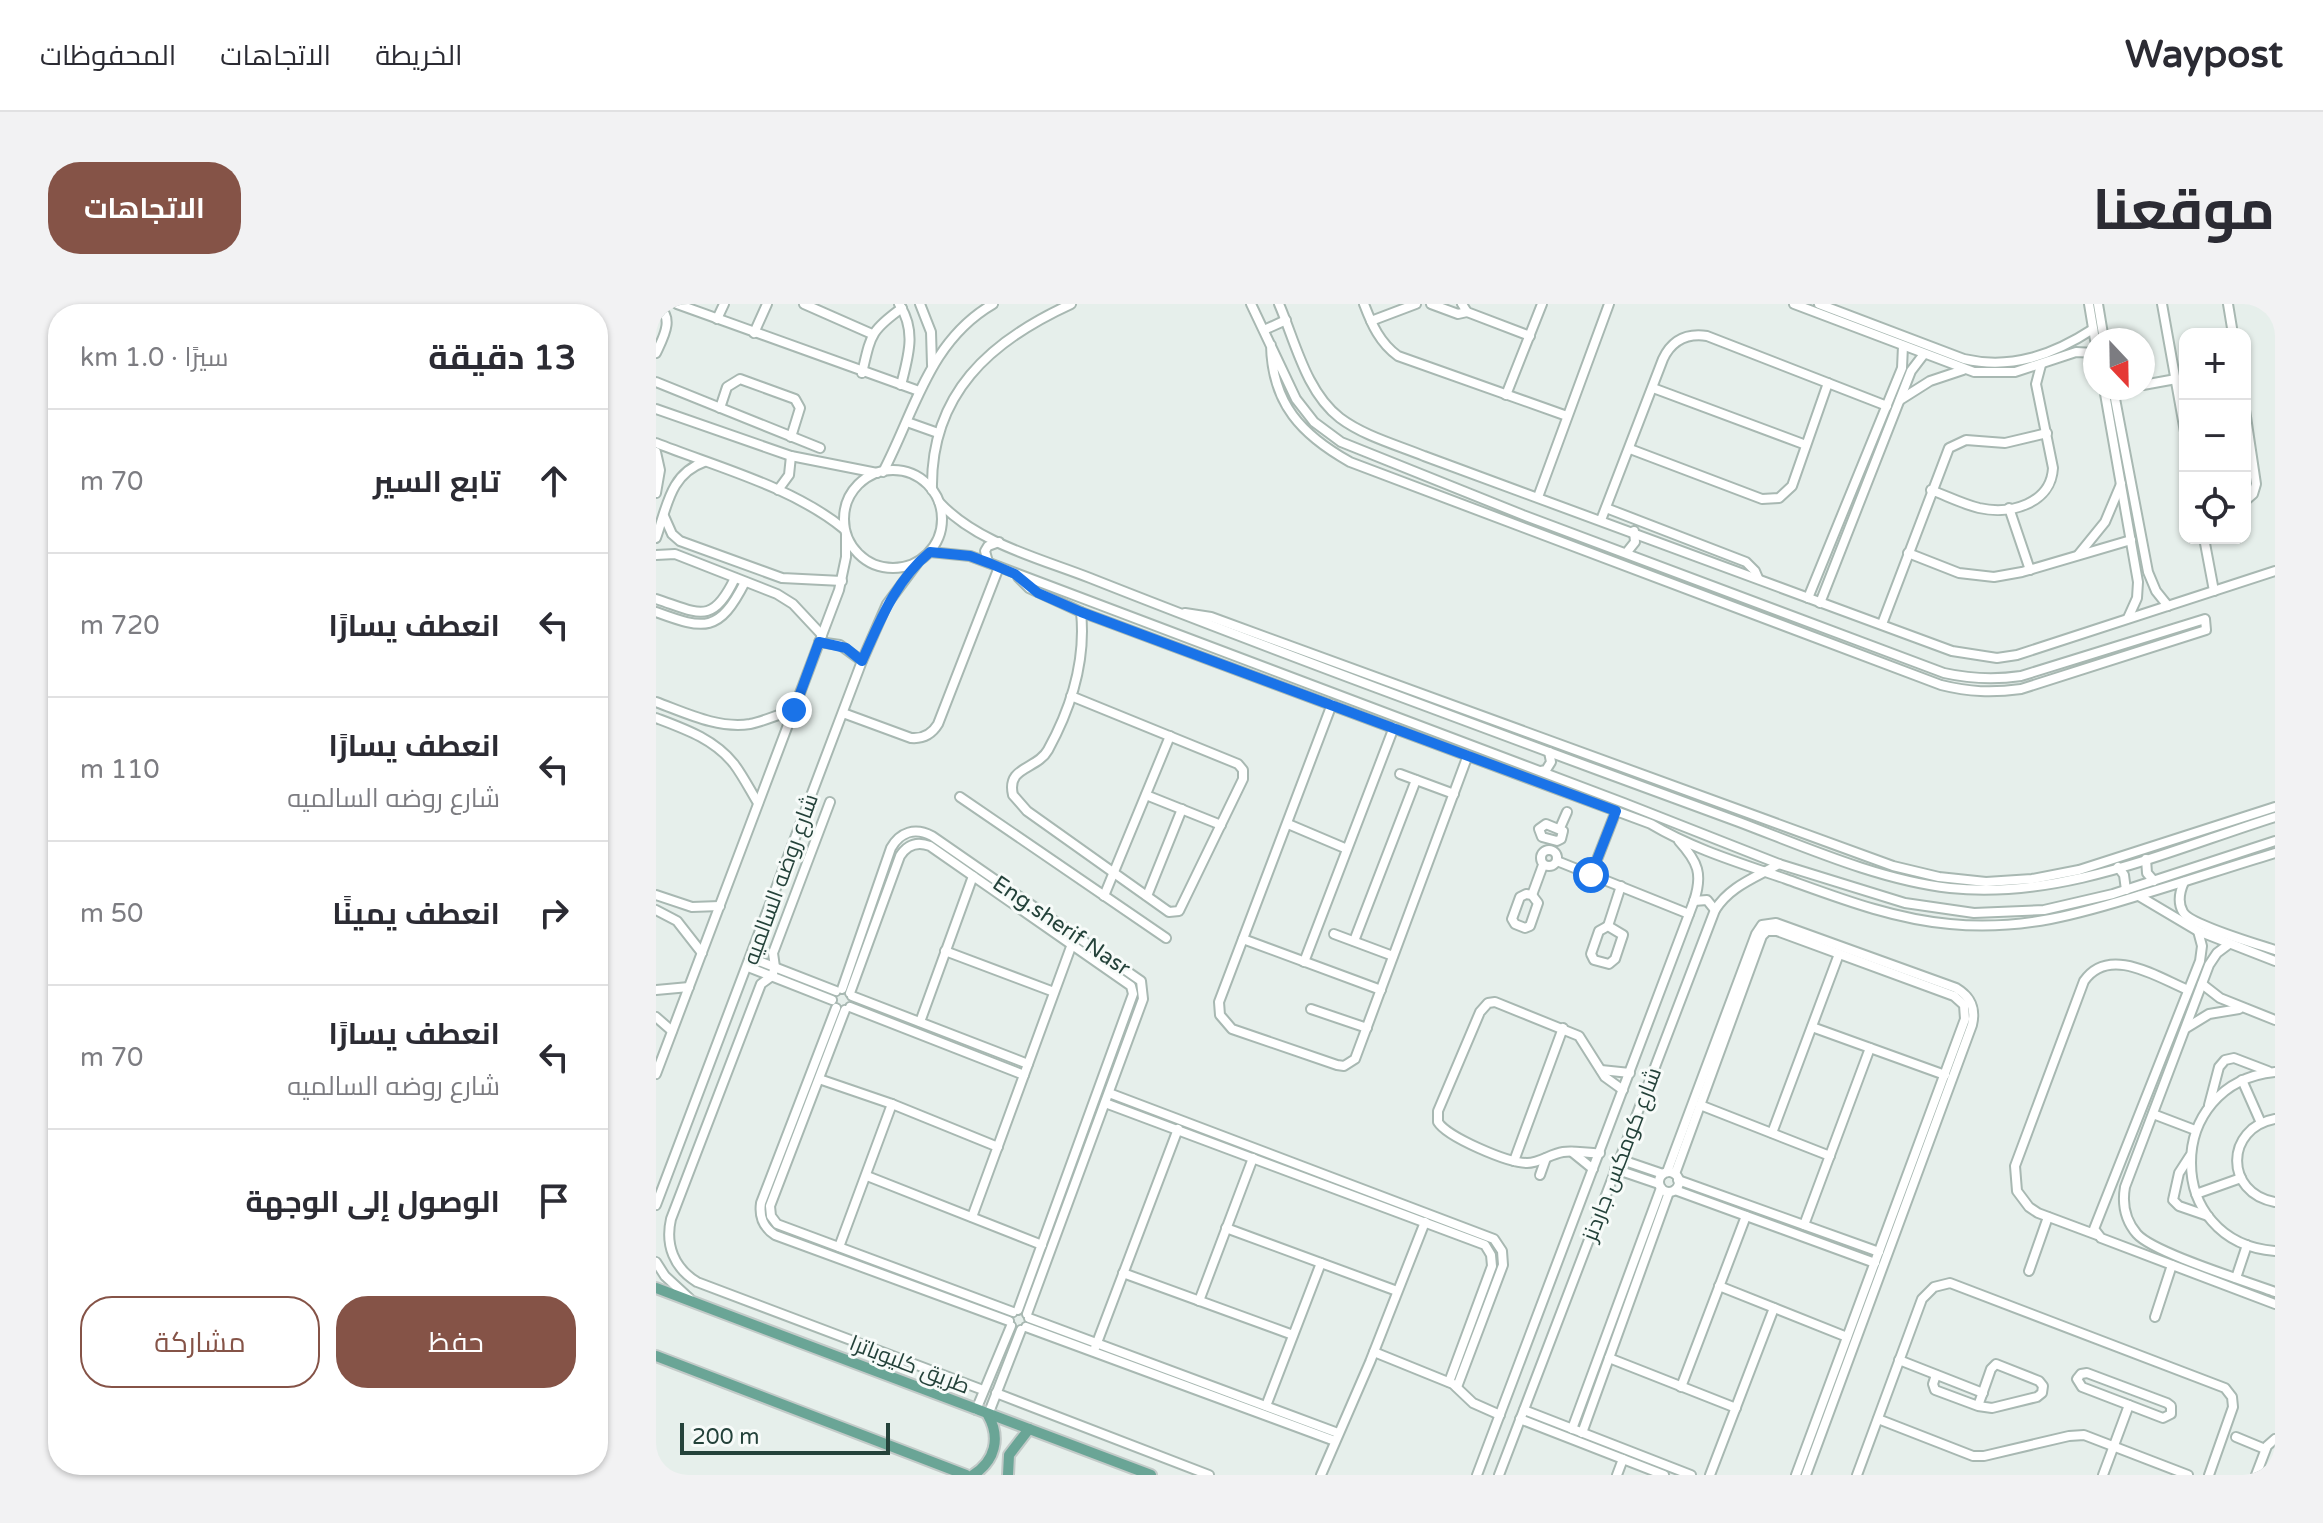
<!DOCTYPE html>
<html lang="ar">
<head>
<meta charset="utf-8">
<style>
	body { margin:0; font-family:"Varela Round",Cairo,sans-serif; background:#f2f2f3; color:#2b2b33; direction:rtl }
	.controls { position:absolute; right:24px; top:24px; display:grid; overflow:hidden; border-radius:16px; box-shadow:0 2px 6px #0004 }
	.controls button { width:72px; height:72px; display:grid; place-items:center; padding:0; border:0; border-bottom:2px solid #e1e1e2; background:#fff; color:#2b2b33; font:40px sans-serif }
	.compass { position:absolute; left:1427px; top:24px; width:72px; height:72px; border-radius:50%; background:#fff; box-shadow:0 2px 6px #0004; rotate:158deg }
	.scale { position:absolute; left:24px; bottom:20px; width:210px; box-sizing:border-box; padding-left:8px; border:4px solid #24423a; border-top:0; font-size:22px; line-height:28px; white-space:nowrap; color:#24423a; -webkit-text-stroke:6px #f7fbf9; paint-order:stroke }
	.stop { position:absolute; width:24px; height:24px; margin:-18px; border:6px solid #1a73e8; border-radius:50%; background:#fff }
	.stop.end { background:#1a73e8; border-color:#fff; box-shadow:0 2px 8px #0008 }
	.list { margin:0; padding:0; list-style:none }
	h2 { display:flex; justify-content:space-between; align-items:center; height:104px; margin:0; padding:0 32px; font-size:34px }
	h2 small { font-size:26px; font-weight:400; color:#7c7c81 }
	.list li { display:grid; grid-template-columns:52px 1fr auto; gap:24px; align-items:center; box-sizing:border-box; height:144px; padding:0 32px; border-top:2px solid #e1e1e2 }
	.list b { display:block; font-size:30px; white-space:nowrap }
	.list p { margin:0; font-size:26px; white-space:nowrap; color:#7c7c81 }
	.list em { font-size:26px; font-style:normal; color:#7c7c81 }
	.actions { display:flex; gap:16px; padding:24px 32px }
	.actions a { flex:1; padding:18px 0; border:2px solid #855347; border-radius:32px; text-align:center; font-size:28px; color:#855347 }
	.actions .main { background:#855347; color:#fff }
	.icon { flex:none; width:44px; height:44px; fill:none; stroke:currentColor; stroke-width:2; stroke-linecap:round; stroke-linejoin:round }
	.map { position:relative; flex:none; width:1619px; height:1171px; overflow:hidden; direction:ltr; border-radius:32px }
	header { display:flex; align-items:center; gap:48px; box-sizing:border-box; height:112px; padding:0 40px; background:#fff; border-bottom:2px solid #e1e1e2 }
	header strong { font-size:38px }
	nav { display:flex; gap:44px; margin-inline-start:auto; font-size:28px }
	.intro { display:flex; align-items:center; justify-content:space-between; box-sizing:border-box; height:192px; padding:0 48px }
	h1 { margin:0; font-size:56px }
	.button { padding:20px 36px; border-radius:32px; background:#855347; color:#fff; font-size:28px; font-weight:700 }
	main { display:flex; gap:48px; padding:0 48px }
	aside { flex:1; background:#fff; border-radius:32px; box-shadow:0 2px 6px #0004 }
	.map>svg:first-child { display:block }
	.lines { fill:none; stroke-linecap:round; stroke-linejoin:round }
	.minor-casing { stroke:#a8b8b2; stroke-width:12 }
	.major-casing { stroke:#c2cac8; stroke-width:14 }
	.minor { stroke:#fff; stroke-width:8 }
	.major { stroke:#6aa596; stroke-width:10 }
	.route { stroke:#1a73e8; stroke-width:10 }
	.labels { text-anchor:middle; stroke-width:6; stroke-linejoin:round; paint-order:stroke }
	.street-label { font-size:22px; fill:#24423a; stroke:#f7fbf9 }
</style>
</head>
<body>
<header>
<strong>Waypost</strong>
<nav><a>الخريطة</a><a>الاتجاهات</a><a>المحفوظات</a></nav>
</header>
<div class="intro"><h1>موقعنا</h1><a class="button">الاتجاهات</a></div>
<main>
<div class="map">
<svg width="1619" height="1171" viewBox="0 0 1619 1171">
	<rect width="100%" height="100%" fill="#e6efeb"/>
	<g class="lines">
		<defs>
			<g id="minor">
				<path d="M21 0 263 87"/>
				<path d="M148 0 216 30"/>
				<path d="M243 0C261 27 252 53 245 81"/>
				<path d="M264 0 275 28 276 61"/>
				<path d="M595 0 640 95 658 118 685 138 867 211 1288 369C1315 375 1338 376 1365 372L1549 315 1550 326 1365 385C1336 389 1313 388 1285 381L694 158C646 131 616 100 615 41"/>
				<path d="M623 0C639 37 650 88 684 114 708 132 741 141 768 152L1296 347 1341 354 1361 351 1619 267"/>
				<path d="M708 0C716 21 724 39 742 52L911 112"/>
				<path d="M775 0 802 10 811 8"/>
				<path d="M806 0 811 8 874 32"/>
				<path d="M1138 0 1318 68H1359L1420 48 1439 49"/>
				<path d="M1163 0 1308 55C1355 66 1397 51 1437 25"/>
				<path d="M1433 0 1439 36"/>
				<path d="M1442 0 1448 36"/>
				<path d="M1506 0 1529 128"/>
				<path d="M1572 0 1577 30"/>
				<path d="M0 2C20 12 7 34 0 49"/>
				<path d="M61 15 68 0"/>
				<path d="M715 17 760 0"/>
				<path d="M608 26 630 16"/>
				<path d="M98 29 111 0"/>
				<path d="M206 69C215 31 214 27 246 4"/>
				<path d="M0 78 164 144"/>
				<path d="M1487 81 1520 75"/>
				<path d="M997 84 1150 141"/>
				<path d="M1448 84 1482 278 1481 294 1472 314"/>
				<path d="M1457 84 1492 268 1500 287 1512 302"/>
				<path d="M1458 87 1474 84"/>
				<path d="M850 91 886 0"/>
				<path d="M1244 96 1274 77 1307 66"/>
				<path d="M64 104 71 83 84 75 139 95 144 104 135 133"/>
				<path d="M0 105 135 152 221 169"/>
				<path d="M1589 106 1600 180 1597 190 1589 197"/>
				<path d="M251 118 282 129"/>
				<path d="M0 139C61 163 137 183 188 225"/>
				<path d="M974 145 1106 195 1123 194 1136 182 1172 79"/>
				<path d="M0 148 4 166 0 189"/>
				<circle cx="237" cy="215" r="49"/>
				<path d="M227 168C259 107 273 37 337 0"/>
				<path d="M122 186 133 171 135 152"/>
				<path d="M276 186C274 90 334 37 415 0"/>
				<path d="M1275 186C1291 192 1307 200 1323 204 1354 211 1395 200 1397 164L1380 80 1385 61"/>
				<path d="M882 193 953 0"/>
				<path d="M283 198C321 239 383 254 434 274 530 312 625 348 721 384 842 429 962 474 1083 518 1149 543 1223 576 1294 584 1406 596 1514 546 1619 513"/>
				<path d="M950 204 1090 258 1099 267 1102 274"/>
				<path d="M1353 204 1374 266"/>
				<path d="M8 212 16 230 24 237 126 274 186 277"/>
				<path d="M945 216 1007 55C1016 36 1031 29 1051 32L1231 102"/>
				<path d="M0 234C11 203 14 170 48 158"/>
				<path d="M1548 234 1558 287"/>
				<path d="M274 248 314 252 333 259 968 499 1123 560 1249 599 1318 609 1388 606 1457 590 1619 537"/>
				<path d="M971 248 979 238 978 227"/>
				<path d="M1252 249 1303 269 1338 273 1366 268 1475 236"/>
				<path d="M1423 250 1449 218 1465 180"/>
				<path d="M0 251 19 250 121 290 137 300 166 331"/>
				<path d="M332 258 329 247 332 242 343 238"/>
				<path d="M362 273 373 284 425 308 995 520C1037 545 1084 559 1130 575 1183 594 1237 615 1294 620 1366 627 1424 610 1491 589 1534 576 1576 562 1619 549"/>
				<path d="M1152 294 1246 64 1247 42"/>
				<path d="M0 295C43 309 56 322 79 274"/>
				<path d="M1164 299 1255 67 1268 50"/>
				<path d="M0 308C49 326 63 329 89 278"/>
				<path d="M529 309 555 313 1237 562 1283 573 1330 578 1376 575 1423 566 1619 503"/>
				<path d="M1226 320 1293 144 1310 136 1349 139 1391 129"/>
				<path d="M163 338 184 341 206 357"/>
				<path d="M415 392 582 460 587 466V475L523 607 513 608 371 507 357 491C350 462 381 466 392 446 415 404 430 356 425 308"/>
				<path d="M0 398C30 409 62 425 94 420 109 417 123 410 138 406"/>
				<path d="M676 400 563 698 564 711 576 725 681 761 688 762 699 755 812 451"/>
				<path d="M187 409 255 434C267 435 276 430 282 420L343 263"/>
				<path d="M0 414C29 425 58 435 78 460 87 472 94 486 102 499"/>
				<path d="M885 467 890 466 895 458 893 448"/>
				<path d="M744 470 798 490"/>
				<path d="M490 491 565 521"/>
				<path d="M304 493 510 634"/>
				<path d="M174 498 117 649 119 663 116 672 105 680 15 915C9 941 18 964 41 978L327 1086"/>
				<path d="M632 520 691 545"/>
				<path d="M890 520 907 527 905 535 901 537 886 533 883 525Z"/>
				<path d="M904 524 911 508"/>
				<circle cx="893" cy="554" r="8"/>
				<path d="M1490 555 1491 569 1498 577"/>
				<path d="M901 557 1033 610"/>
				<path d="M1462 563 1468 571 1470 586"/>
				<path d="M935 571 960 507"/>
				<path d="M1528 578C1524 587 1521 598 1527 608 1535 621 1601 640 1619 646"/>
				<path d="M870 590 876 591 882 599 874 622 869 624 859 620 856 615 864 593Z"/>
				<path d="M0 591 36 603 64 602"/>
				<path d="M876 591 887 561"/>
				<path d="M448 592 514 432"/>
				<path d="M491 592 526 505"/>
				<path d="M1483 592 1542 627 1619 657"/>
				<path d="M1038 597 1051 596 1059 606"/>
				<path d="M0 606 21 617 46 649"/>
				<path d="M952 622 967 631 959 655 953 660 938 656 935 650 943 627Z"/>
				<path d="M952 622 965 582"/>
				<path d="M1542 627 1546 642 1544 657 1438 925 1445 934 1619 1000"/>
				<path d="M678 630 737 652"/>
				<path d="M587 635 725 686"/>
				<path d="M698 637 760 476"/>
				<path d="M1573 640 1561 649 1553 661 1469 883C1466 900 1469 916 1481 930 1498 949 1590 977 1619 988"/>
				<path d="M289 647 398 688"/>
				<path d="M95 654 180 687"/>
				<path d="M648 658 738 423"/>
				<path d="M92 663 176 696"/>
				<path d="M1546 680 1564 694 1619 716"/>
				<path d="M186 685 235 544C244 528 259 523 276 532L485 677 487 695 371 1010"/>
				<path d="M0 686 33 683"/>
				<path d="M194 689 244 552C251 541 261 537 274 542L475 682 477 690 362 1006"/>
				<path d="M196 692 372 760"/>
				<path d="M194 703 368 771"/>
				<path d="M180 704 105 899C103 913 107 923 119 931L353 1017"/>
				<path d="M655 705 711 724"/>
				<path d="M189 706 114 902 115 912 121 920 357 1008"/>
				<path d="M0 713 16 727"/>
				<path d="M264 718 317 572"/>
				<path d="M1156 723 1289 771"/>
				<path d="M1530 724 1553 710 1583 705"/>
				<path d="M945 766 974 769"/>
				<path d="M1619 768C1507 779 1507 939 1619 947"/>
				<path d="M0 770 183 286 190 253V232"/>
				<path d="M163 775 236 800 342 843"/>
				<path d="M1586 776 1605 819"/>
				<path d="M453 789 838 935 846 947 847 961 801 1083"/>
				<path d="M449 799 829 941 835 951 836 962 793 1078"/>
				<path d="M1044 801 1174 852"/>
				<path d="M1553 801 1563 763 1569 756 1578 754 1612 767"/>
				<path d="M1497 810 1539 826"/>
				<path d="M1619 815C1569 824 1568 889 1619 898"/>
				<path d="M1116 829 1183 650"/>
				<path d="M916 848 937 865"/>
				<path d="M944 849C931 850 920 846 907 848 894 850 884 859 871 859 852 859 791 833 782 818V807L824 708 832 699 839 698 923 732 949 773 967 786"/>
				<path d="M1534 852 1523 869 1517 896 1523 902 1552 912"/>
				<path d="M963 855 1007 870"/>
				<path d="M858 857 907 724"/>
				<path d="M959 865 1003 880"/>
				<path d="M1011 868 1100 630 1106 621 1120 619 1300 684C1315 693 1320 704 1316 721L1150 1171"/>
				<circle cx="1013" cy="878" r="10"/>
				<path d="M1019 870 1106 632 1111 627H1121L1298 692 1308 701 1309 715 1140 1171"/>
				<path d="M884 871 890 854"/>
				<path d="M211 872 386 941"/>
				<path d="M1022 876 1223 948"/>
				<path d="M1019 886 1219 959"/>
				<path d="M1540 890 1585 874"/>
				<path d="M0 901 206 357 231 300 263 257"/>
				<path d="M316 913 416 640"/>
				<path d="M1148 921 1214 744"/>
				<path d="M570 924 741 987"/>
				<path d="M1441 931 1382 909 1373 903 1361 887 1359 862 1428 677C1453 641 1501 673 1532 686"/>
				<path d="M183 943 236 800"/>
				<path d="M0 958 9 972 34 995"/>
				<path d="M1373 967 1392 913"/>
				<path d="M467 969 637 1031"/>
				<path d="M1580 974 1591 941"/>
				<path d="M1063 982 1191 1033"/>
				<path d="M543 997 597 854"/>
				<path d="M1499 1013 1516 961"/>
				<path d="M373 1014 682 1129"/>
				<path d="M370 1023 679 1137"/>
				<path d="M439 1044 522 825"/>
				<path d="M718 1048 797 1080 817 1099 844 1111"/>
				<path d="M953 1054 1080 1104"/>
				<path d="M1243 1056 1327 1089"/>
				<path d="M1431 1069 1511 1099 1515 1102V1110L1507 1114 1426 1083 1421 1075 1425 1070Z"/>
				<path d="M1280 1071 1277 1080 1279 1086 1322 1102 1335 1065 1340 1060 1383 1077 1387 1082 1386 1089 1381 1093 1336 1104 1322 1102"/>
				<path d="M1025 1083 1090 912"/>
				<path d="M340 1089 553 1171"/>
				<path d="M610 1102 665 959"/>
				<path d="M320 1106 355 1022"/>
				<path d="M868 1106 1035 1171"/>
				<path d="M332 1111 365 1026"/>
				<path d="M864 1115 1008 1171"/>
				<path d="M1222 1115 1317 1152H1328L1413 1132 1428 1131 1532 1171"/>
				<path d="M916 1125 1005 884"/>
				<path d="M926 1129 1013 888"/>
				<path d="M1580 1133 1609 1145"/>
				<path d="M665 1171 714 1058 769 918"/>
				<path d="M821 1171 1038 597C1047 570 1042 558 1023 537"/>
				<path d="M843 1171 1059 606C1074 582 1099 574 1123 560"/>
				<path d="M961 1171 967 1155"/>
				<path d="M1054 1171 1118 1004"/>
				<path d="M1201 1171 1266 995 1278 983 1294 979 1569 1084 1576 1093 1577 1103 1553 1171"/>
				<path d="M1447 1171 1473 1101"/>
				<path d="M1600 1171 1611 1142 1619 1135"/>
			</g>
			<g id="major">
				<path d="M0 984 495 1171"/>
				<path d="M0 1052 310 1171"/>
				<path d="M317 1171C339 1157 345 1134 332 1111"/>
				<path d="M352 1171 353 1151 373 1125"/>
			</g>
		</defs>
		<use href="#minor" class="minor-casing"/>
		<use href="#major" class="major-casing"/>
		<use href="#minor" class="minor"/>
		<use href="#major" class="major"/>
	</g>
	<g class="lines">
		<path class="route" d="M138 406 163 338 190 344 206 357C224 317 239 277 274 248L314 252 333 259 359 270 382 289 425 308 960 507 935 571"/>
	</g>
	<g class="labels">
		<g class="street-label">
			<text transform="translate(124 575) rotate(-70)" y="8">شارع روضه السالميه</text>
			<text transform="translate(406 621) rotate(34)" y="8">Eng.sherif Nasr</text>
			<text transform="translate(965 850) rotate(-69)" y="8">شارع كومكس جاردنز</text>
			<text transform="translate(254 1060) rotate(21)" y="8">طريق كليوباترا</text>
		</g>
	</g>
</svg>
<div class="controls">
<button>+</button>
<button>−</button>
<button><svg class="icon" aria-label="locate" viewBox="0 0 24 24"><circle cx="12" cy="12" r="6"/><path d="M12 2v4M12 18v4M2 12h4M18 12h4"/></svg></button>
</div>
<svg class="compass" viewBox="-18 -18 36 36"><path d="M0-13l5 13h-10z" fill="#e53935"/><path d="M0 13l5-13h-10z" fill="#7c7c81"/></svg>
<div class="scale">200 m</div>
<div class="stop" style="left:935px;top:571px"></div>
<div class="stop end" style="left:138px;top:406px"></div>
</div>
<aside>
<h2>13 دقيقة<small>سيرًا · 1.0 km</small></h2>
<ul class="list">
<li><svg class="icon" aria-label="ahead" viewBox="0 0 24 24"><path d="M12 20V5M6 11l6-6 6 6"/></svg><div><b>تابع السير</b></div><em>70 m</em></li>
<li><svg class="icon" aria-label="left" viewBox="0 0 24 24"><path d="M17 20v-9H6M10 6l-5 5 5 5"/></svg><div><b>انعطف يسارًا</b></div><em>720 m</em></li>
<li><svg class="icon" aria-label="left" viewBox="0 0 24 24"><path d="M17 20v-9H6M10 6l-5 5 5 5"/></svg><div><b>انعطف يسارًا</b><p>شارع روضه السالميه</p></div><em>110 m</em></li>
<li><svg class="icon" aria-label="right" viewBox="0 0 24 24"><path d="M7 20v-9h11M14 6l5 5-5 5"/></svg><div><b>انعطف يمينًا</b></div><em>50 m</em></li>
<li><svg class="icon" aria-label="left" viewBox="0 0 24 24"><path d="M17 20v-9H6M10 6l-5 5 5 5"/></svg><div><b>انعطف يسارًا</b><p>شارع روضه السالميه</p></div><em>70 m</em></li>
<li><svg class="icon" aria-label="arrive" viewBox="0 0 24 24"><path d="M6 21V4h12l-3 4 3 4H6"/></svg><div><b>الوصول إلى الوجهة</b></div></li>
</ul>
<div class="actions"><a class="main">حفظ</a><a>مشاركة</a></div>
</aside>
</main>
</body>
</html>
